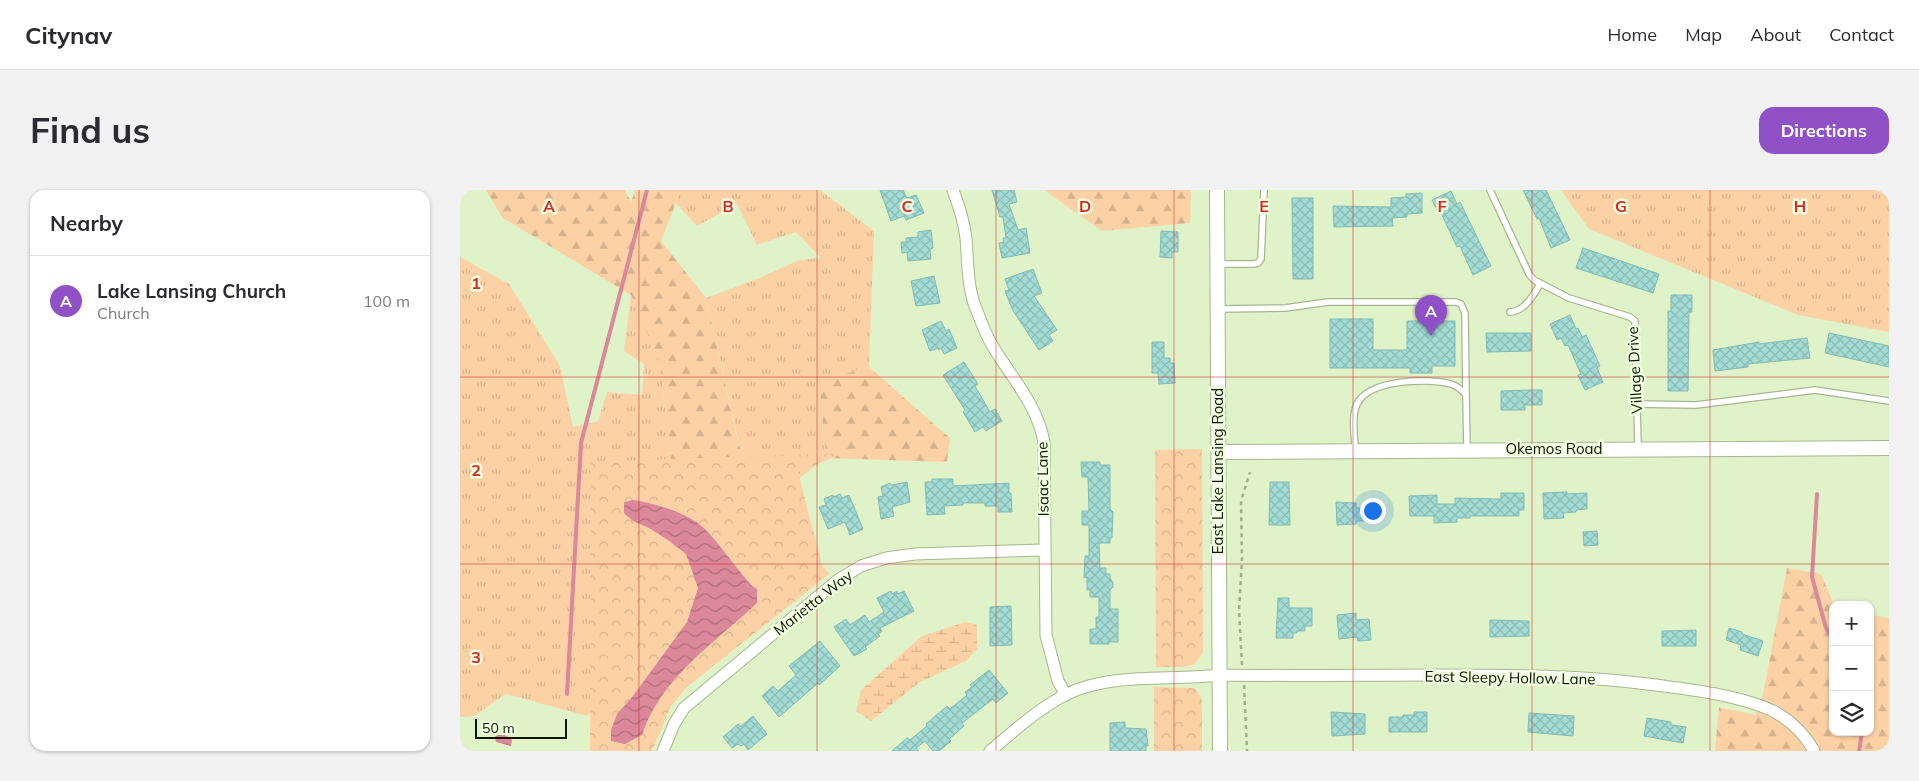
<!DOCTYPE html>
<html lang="en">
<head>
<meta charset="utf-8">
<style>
	body { margin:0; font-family:Mulish,sans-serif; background:#f2f2f3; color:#2b2b33 }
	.controls { position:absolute; right:15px; bottom:15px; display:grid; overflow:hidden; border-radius:10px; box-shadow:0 1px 4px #0004 }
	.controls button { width:45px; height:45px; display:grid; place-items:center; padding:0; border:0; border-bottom:1px solid #e1e1e2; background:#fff; color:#2b2b33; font:25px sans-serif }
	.scale { position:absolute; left:15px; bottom:12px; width:92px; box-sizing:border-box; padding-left:5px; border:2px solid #0e1405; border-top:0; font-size:14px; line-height:18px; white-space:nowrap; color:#0e1405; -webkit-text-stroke:4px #effedc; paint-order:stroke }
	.you { position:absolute; left:912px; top:320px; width:18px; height:18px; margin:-12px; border:4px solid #fff; border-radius:50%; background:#1a73e8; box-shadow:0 0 0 8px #1a73e833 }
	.badge { display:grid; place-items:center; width:32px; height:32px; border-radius:50%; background:#9050c6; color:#fff; font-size:16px; font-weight:700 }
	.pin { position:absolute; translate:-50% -41px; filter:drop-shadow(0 1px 2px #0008) }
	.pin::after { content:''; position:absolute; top:26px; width:18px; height:15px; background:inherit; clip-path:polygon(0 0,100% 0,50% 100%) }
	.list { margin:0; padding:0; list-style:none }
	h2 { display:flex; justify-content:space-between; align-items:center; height:65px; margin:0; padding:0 20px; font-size:21px }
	h2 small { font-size:16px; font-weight:400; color:#7c7c81 }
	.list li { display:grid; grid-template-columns:32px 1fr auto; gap:15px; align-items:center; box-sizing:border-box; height:90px; padding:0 20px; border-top:1px solid #e1e1e2 }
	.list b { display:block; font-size:19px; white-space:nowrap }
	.list p { margin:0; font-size:16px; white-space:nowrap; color:#7c7c81 }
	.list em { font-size:16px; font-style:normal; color:#7c7c81 }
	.icon { flex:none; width:28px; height:28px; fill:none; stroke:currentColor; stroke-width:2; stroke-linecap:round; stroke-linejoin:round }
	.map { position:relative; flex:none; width:1429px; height:561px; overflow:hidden; border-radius:15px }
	header { display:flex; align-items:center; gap:30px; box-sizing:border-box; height:70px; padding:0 25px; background:#fff; border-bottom:1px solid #e1e1e2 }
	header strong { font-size:24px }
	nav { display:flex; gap:28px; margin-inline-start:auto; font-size:18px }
	.intro { display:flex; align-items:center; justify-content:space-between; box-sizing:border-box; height:120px; padding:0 30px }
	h1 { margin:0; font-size:35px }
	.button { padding:12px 22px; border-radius:15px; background:#9050c6; color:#fff; font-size:18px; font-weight:700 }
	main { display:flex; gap:30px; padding:0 30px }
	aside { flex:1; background:#fff; border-radius:15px; box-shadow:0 1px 4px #0004 }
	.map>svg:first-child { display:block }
	.grass { fill:url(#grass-tufts) }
	.forest { fill:url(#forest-firs) }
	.wetland { fill:url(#wetland-marsh) }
	.park { fill:url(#park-crowns) }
	.water { fill:url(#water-waves) }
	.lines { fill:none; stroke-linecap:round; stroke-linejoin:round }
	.stream { stroke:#db889a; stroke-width:4 }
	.building { fill:url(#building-cross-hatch); stroke:#83bbb4 }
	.service-casing { stroke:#a6b78f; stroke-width:8 }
	.minor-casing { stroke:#a6b78f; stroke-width:13 }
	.tertiary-casing { stroke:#a6b78f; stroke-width:16 }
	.path { stroke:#a0af8d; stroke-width:2.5; stroke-dasharray:4 4; stroke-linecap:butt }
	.service { stroke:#fff; stroke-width:5.5 }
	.minor { stroke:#fff; stroke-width:11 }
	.tertiary { stroke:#fff; stroke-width:14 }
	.grid { fill:none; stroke:#d62828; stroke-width:1; stroke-opacity:0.55 }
	.labels { text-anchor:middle; stroke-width:5; stroke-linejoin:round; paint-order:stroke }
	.street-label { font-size:15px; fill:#0e1405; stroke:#effedc }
	.grid-label { font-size:16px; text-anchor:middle; font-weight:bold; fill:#d62828; stroke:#effedc; stroke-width:5; stroke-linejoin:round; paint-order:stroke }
</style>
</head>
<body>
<header>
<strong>Citynav</strong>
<nav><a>Home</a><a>Map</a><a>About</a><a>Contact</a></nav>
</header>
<div class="intro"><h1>Find us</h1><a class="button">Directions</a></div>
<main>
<aside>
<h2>Nearby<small></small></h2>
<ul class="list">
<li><span class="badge">A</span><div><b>Lake Lansing Church</b><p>Church</p></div><em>100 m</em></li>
</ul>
</aside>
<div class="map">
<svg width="1429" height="561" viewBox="0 0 1429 561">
	<defs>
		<pattern id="grass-tufts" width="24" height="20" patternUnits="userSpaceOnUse" patternTransform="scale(1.25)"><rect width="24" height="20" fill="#fcd1a6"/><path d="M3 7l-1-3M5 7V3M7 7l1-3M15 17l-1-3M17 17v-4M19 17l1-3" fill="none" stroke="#d7b38d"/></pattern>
		<pattern id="forest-firs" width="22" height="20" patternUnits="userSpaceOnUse" patternTransform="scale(1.25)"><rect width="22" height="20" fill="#fcd1a6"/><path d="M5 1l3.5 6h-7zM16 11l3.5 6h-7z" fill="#d7b38d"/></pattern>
		<pattern id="wetland-marsh" width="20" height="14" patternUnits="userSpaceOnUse" patternTransform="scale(1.25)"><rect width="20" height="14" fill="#fcd1a6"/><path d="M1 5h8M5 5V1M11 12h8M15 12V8" fill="none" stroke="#d7b38d"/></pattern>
		<pattern id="park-crowns" width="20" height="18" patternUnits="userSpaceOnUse" patternTransform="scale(1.25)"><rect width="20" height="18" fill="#fcd1a6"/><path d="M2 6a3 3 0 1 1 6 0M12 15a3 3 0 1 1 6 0" fill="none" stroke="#d7b38d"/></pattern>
		<pattern id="water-waves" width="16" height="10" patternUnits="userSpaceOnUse" patternTransform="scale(1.25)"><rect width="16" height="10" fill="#db889a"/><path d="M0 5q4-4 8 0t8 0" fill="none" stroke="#b06e7c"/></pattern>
		<pattern id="building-cross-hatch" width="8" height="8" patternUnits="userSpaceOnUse" patternTransform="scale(1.25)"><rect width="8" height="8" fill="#a3dcd5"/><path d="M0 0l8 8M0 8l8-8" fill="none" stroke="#8bbcb5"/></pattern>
	</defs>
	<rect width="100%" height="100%" fill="#e0f2c8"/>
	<g class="grass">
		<path d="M221 0H360L414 41 409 177 359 191 366 268 313 308 280 258 246 108 297 89 339 70 361 68 336 42 297 55 277 14 237 36 216 13Z"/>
		<path d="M1101 0H1429V142L1338 125 1129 39Z"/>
		<path d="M0 67 49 94 100 176 113 237 138 231 147 202 182 205 184 174 164 161 171 105 200 174 213 286 210 432 127 526 46 504 14 526 0 527Z"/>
	</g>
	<g class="forest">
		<path d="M26 0H165L171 12 175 0H221L201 51 246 108 279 256 351 368 213 286 200 174 171 105 43 28Z"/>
		<path d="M584 0H731L730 33 642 41Z"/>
		<path d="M409 177 490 248 487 272 366 268 359 191Z"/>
		<path d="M1327 378 1361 384 1374 415 1373 542H1410V425L1429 428V561H1255L1259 517 1296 525 1303 505Z"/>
	</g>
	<path class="wetland" d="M505 432 517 435V459L506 471 460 492 411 531 396 521 401 500 462 446Z"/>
	<g class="park">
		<path d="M742 259 743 462 735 474 723 477H696L695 260Z"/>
		<path d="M384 263 338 282 362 375 369 384 227 497 211 516 192 561H130L131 272Z"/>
		<path d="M694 497 735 498 742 509V561H694Z"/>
	</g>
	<g class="water">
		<path d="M174 310C196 314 229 323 245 339 261 356 275 376 290 394L297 400V413C255 453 201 487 182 545L165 554 151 551V540L157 524 173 506 227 432 238 398 226 364 208 350 189 338 173 331 164 323V312Z"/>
		<path d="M38 545H45L52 550 51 556 36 552 35 547Z"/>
	</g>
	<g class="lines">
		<g class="stream">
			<path d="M1357 304 1352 387 1366 438 1373 450"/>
			<path d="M107 504 121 253 187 0"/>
			<path d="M1399 561 1402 542"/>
		</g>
	</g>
	<g class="building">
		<path d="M420 0H443L447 8 456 5 464 23 446 30 444 26 431 31Z"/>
		<path d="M532 0H554L557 12 549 14 558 40 566 38 570 63 542 68 539 53 544 52 543 48H546L543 27H540Z"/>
		<path d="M1063 0H1086L1110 50 1091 58 1079 28 1077 29Z"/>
		<path d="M991 1 997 14 1000 12 1031 76 1013 85 1000 56 997 57 981 23 979 24 972 10Z"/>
		<path d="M962 3V23L947 24V27L932 28 933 36 874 37 873 16 931 17V8L946 7V4Z"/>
		<path d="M832 8H853V89H833Z"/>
		<path d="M471 40 473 58 470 59 471 69 448 71 447 62 442 63 441 52H446V48L458 47V42Z"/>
		<path d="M701 41 718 42V62H712V68L700 67Z"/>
		<path d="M1123 58 1199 84 1193 103 1116 78Z"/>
		<path d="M573 79 582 103 574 106 597 140 589 145 593 151 579 160 552 119 545 101 549 100 545 89Z"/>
		<path d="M474 86 480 113 456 116 451 91Z"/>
		<path d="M1211 105H1232V122H1229L1228 201H1208V121H1211Z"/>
		<path d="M1110 125 1116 139 1118 138 1122 147 1126 145 1140 176 1137 178 1143 192 1125 200 1118 185 1121 184 1108 155 1105 156 1101 148 1097 150 1090 134Z"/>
		<path d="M870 129H913V160H947V131H995V176H972V183H950V178H870Z"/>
		<path d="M481 131 486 141 489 139 497 158 484 164 481 158 479 160 478 158 470 161 462 140Z"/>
		<path d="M1026 143H1071V161L1027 162Z"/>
		<path d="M1369 143 1429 156V177L1365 163Z"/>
		<path d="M1347 148 1350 168 1288 174V177L1255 181 1253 160 1299 152V154Z"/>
		<path d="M692 152H704V168H710V173H714L715 193 699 194 698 183H692Z"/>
		<path d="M504 172 518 194 515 196 530 222 535 219 542 231 526 241 523 237 515 242 503 222 505 220 483 185Z"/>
		<path d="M1069 200H1082V215H1065V220H1041V201Z"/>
		<path d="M621 272H640V275H650V319L653 322 652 348H650V353H639L640 378H646V384H650V388L653 393V397L650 400V419H658V452H649V454H630V439H636V427H639V407H630V400H627V387L624 388 625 366H629V335H622V321H629L628 287H622Z"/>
		<path d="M472 289H493V296L549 293V303H551L552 322H538V316H525V313H503V315L484 316 485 324 467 325 465 292H472Z"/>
		<path d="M447 292 450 312 432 317 434 326 421 329 418 307 423 306 421 297 430 293 432 295Z"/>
		<path d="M810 292H829L830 335H809Z"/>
		<path d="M1107 302V304L1127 303V319L1116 320V322L1103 323 1104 328 1084 329 1083 303Z"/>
		<path d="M1041 303H1064V320H1059V326H1010V328H997V332L974 333V326H950L949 306 977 305V314H995V308L1041 309Z"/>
		<path d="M380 304 382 308 389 305 403 339 390 345 385 332 368 339 359 317 366 315 364 309 373 305 374 307Z"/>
		<path d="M876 312 896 313V318H920V331H896V334L877 335Z"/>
		<path d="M1137 341 1138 355 1124 356 1123 342Z"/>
		<path d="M431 401 432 404 437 401 438 404 444 401 454 421 420 438 422 441 418 444 420 446 405 457 407 459 394 466 374 437 386 429 390 435 405 425 409 432 424 422 417 408Z"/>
		<path d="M818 408H829V418H852V436H845V441H837V443H833V448H816Z"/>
		<path d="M551 416 552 455 530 456V417Z"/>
		<path d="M896 423V430L909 429 911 450 898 451 897 447 879 449 877 425Z"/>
		<path d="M1030 430 1069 431V446L1030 447Z"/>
		<path d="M1269 438 1282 442V444L1303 451 1298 466 1280 460 1281 455 1266 450Z"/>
		<path d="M1236 440V456H1202V441Z"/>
		<path d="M360 451 380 476 359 495 358 493 319 527 302 506 313 496 318 501 336 485 329 476Z"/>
		<path d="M529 480 548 503 536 513 533 509 502 533 504 536 489 549 491 551 479 561H473L465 551 456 558 459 561H432L447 548 450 550 467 536 466 534 487 516 490 519 507 505 505 502 512 497 510 495Z"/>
		<path d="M871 522 905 524V544L872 546Z"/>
		<path d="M954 522H967V542H929V527H943V525H954Z"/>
		<path d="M1069 523 1114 526 1113 546 1068 542Z"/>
		<path d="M293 526 307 544 288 560 284 554 281 556 278 554 272 558 263 547 278 534 280 537Z"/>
		<path d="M1187 528 1211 532V535L1226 537 1223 553 1184 546Z"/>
		<path d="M665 532V538L686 539 688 556H686V561H650V533Z"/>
	</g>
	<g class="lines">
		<defs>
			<g id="service">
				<path d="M1030 0 1069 84 1074 90 1109 108 1170 127 1175 131 1178 258"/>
				<path d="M757 74H793L798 73 801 69 804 0"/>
				<path d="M758 119 825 118 868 112H996L1001 114 1005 123 1006 205"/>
				<path d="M1050 122C1065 121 1073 106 1080 94"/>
				<path d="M1176 214 1236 215 1355 200 1429 211"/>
				<path d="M895 260C895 246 891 227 897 214 909 189 968 188 991 194 997 196 1002 200 1006 205L1007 259"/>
			</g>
			<g id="minor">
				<path d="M493 0C499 16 504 31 506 48 508 71 507 94 515 116 520 129 525 143 532 155 551 187 577 214 584 252L586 445 598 491 606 505"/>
				<path d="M203 561 214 534 224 518 378 390 401 376 426 368 455 364 584 360"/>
				<path d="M530 561C554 541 579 518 607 504 654 482 709 491 759 485 830 486 902 485 974 485 1048 485 1123 485 1196 495 1233 500 1277 505 1311 520 1329 529 1344 543 1354 561"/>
			</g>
			<g id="tertiary">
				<path d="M757 0 760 561"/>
				<path d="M759 262 1429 258"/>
			</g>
		</defs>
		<use href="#service" class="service-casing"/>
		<use href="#minor" class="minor-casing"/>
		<use href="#tertiary" class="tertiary-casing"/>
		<g class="path">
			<path d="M782 475 779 421 782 370 781 311 790 282"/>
			<path d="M784 495 787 561"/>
		</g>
		<use href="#service" class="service"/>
		<use href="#minor" class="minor"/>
		<use href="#tertiary" class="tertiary"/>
	</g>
	<path class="grid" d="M179 0V561M357 0V561M536 0V561M714 0V561M893 0V561M1072 0V561M1250 0V561M0 187H1429M0 374H1429"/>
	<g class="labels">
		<g class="street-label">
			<text transform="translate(1175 180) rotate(-93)" y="5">Village Drive</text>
			<text x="1094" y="264">Okemos Road</text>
			<text transform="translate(758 281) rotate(-90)" y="5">East Lake Lansing Road</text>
			<text transform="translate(583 289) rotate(-91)" y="5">Isaac Lane</text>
			<text transform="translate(353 413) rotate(-38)" y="5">Marietta Way</text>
			<text transform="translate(1050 488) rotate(1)" y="5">East Sleepy Hollow Lane</text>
		</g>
	</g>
	<g class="grid-label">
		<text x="89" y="22">A</text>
		<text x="268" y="22">B</text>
		<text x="447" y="22">C</text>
		<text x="625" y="22">D</text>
		<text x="804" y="22">E</text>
		<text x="982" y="22">F</text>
		<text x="1161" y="22">G</text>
		<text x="1340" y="22">H</text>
		<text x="16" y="99">1</text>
		<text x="16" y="286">2</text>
		<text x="16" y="473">3</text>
	</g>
</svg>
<div class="controls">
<button>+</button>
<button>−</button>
<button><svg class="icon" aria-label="layers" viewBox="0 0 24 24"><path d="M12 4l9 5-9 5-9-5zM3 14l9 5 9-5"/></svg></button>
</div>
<div class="scale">50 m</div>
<div class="you"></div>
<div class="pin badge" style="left:971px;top:146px">A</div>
</div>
</main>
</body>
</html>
